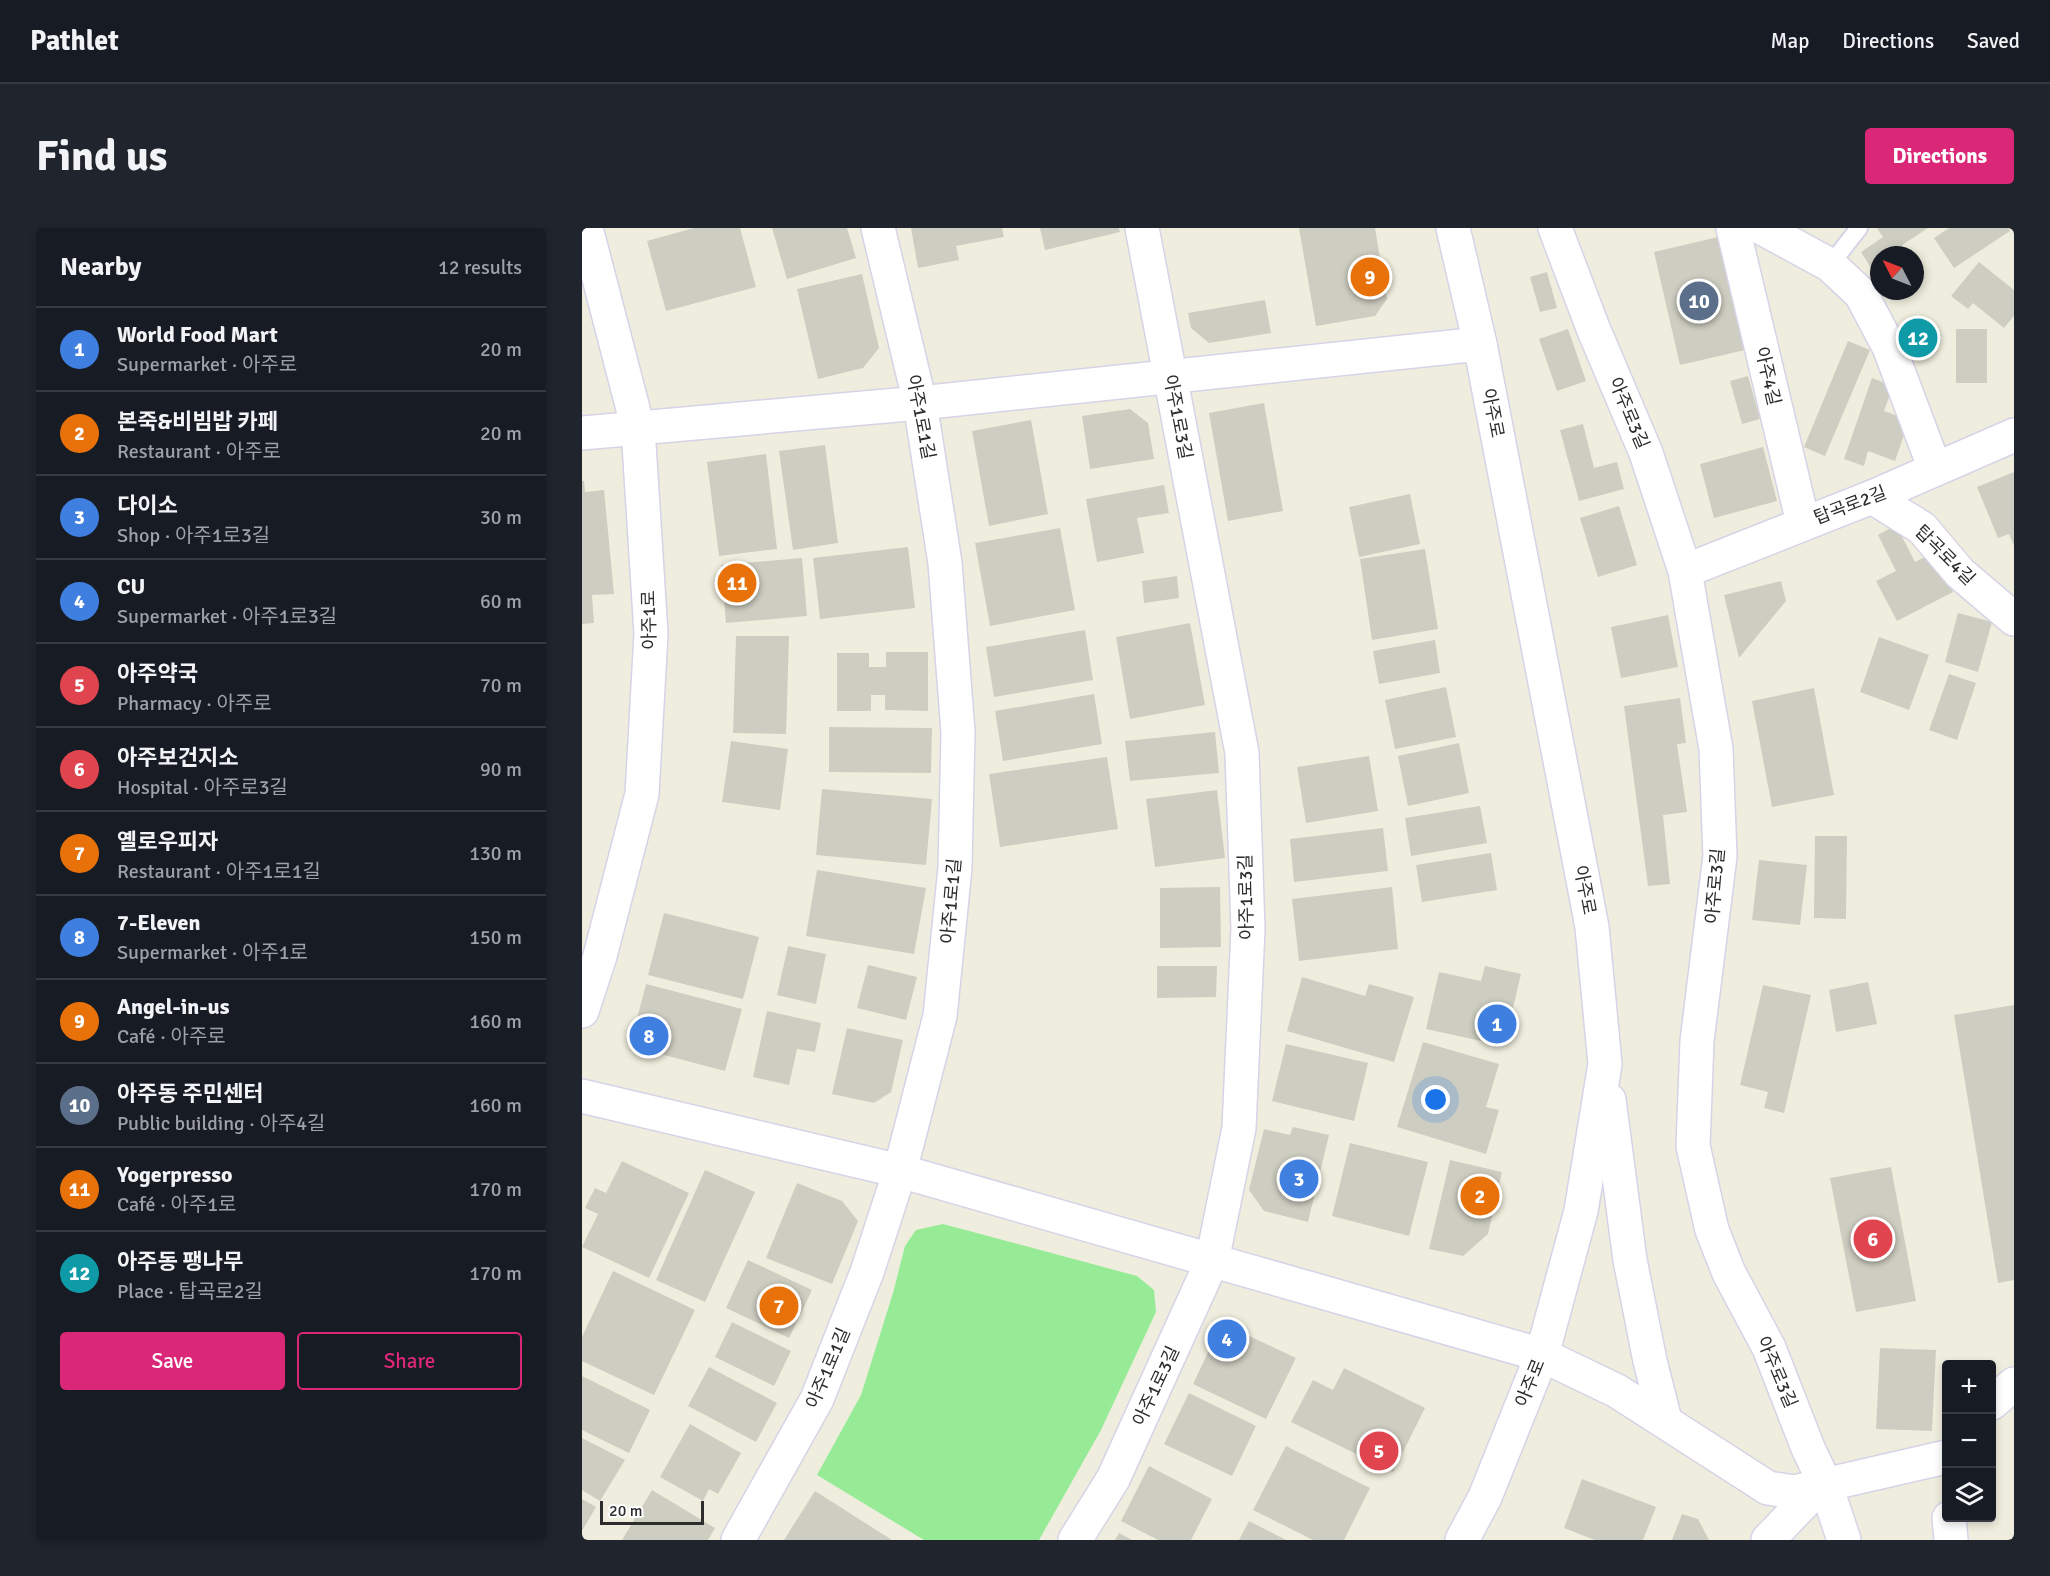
<!DOCTYPE html>
<html lang="en">
<head>
<meta charset="utf-8">
<style>
	body { margin:0; font-family:Signika,"Noto Sans KR",sans-serif; background:#20242c; color:#f1f3f6 }
	.controls { position:absolute; right:18px; bottom:18px; display:grid; overflow:hidden; border-radius:6px; box-shadow:0 3px 9px #0003 }
	.controls button { width:54px; height:54px; display:grid; place-items:center; padding:0; border:0; border-bottom:2px solid #363941; background:#171b24; color:#f1f3f6; font:30px sans-serif }
	.compass { position:absolute; left:1288px; top:18px; width:54px; height:54px; border-radius:50%; background:#171b24; box-shadow:0 3px 9px #0003; rotate:312deg }
	.scale { position:absolute; left:18px; bottom:15px; width:104px; box-sizing:border-box; padding-left:6px; border:3px solid #2d2d2d; border-top:0; font-size:16px; line-height:21px; white-space:nowrap; color:#2d2d2d; -webkit-text-stroke:4px #fff; paint-order:stroke }
	.you { position:absolute; left:854px; top:872px; width:21px; height:21px; margin:-15px; border:4px solid #fff; border-radius:50%; background:#1a73e8; box-shadow:0 0 0 9px #1a73e833 }
	.badge { display:grid; place-items:center; width:39px; height:39px; border-radius:50%; background:#db2777; color:#fff; font-size:20px; font-weight:700 }
	.pin { position:absolute; translate:-50% -50%; border:3px solid #fff; box-shadow:0 2px 6px #0006 }
	.list { margin:0; padding:0; list-style:none }
	h2 { display:flex; justify-content:space-between; align-items:center; height:78px; margin:0; padding:0 24px; font-size:26px }
	h2 small { font-size:20px; font-weight:400; color:#9ea1a6 }
	.list li { display:grid; grid-template-columns:39px 1fr auto; gap:18px; align-items:center; box-sizing:border-box; height:84px; padding:0 24px; border-top:2px solid #363941 }
	.list b { display:block; font-size:22px; white-space:nowrap }
	.list p { margin:0; font-size:20px; white-space:nowrap; color:#9ea1a6 }
	.list em { font-size:20px; font-style:normal; color:#9ea1a6 }
	.actions { display:flex; gap:12px; padding:18px 24px }
	.actions a { flex:1; padding:14px 0; border:2px solid #db2777; border-radius:6px; text-align:center; font-size:21px; color:#db2777 }
	.actions .main { background:#db2777; color:#fff }
	.icon { flex:none; width:33px; height:33px; fill:none; stroke:currentColor; stroke-width:2; stroke-linecap:round; stroke-linejoin:round }
	.map { position:relative; flex:none; width:1432px; height:1312px; overflow:hidden; border-radius:6px }
	header { display:flex; align-items:center; gap:36px; box-sizing:border-box; height:84px; padding:0 30px; background:#171b24; border-bottom:2px solid #363941 }
	header strong { font-size:28px }
	nav { display:flex; gap:33px; margin-inline-start:auto; font-size:21px }
	.intro { display:flex; align-items:center; justify-content:space-between; box-sizing:border-box; height:144px; padding:0 36px }
	h1 { margin:0; font-size:42px }
	.button { padding:15px 27px; border-radius:6px; background:#db2777; color:#fff; font-size:21px; font-weight:700 }
	main { display:flex; gap:36px; padding:0 36px }
	aside { flex:1; background:#171b24; border-radius:6px; box-shadow:0 3px 9px #0003 }
	.map>svg:first-child { display:block }
	.green { fill:#97eb96 }
	.building { fill:#cecdc1 }
	.lines { fill:none; stroke-linecap:round; stroke-linejoin:round }
	.service-casing { stroke:#d6d3e7; stroke-width:20 }
	.minor-casing { stroke:#d6d3e7; stroke-width:36 }
	.tertiary-casing { stroke:#d6d3e7; stroke-width:36 }
	.service { stroke:#fff; stroke-width:16 }
	.minor { stroke:#fff; stroke-width:33 }
	.tertiary { stroke:#fff; stroke-width:33 }
	.labels { text-anchor:middle; stroke-width:6; stroke-linejoin:round; paint-order:stroke }
	.street-label { font-size:18px; fill:#2d2d2d; stroke:#fff }
</style>
</head>
<body>
<header>
<strong>Pathlet</strong>
<nav><a>Map</a><a>Directions</a><a>Saved</a></nav>
</header>
<div class="intro"><h1>Find us</h1><a class="button">Directions</a></div>
<main>
<aside>
<h2>Nearby<small>12 results</small></h2>
<ul class="list">
<li><span class="badge" style="background:#3f7fe0">1</span><div><b>World Food Mart</b><p>Supermarket · 아주로</p></div><em>20 m</em></li>
<li><span class="badge" style="background:#e8710a">2</span><div><b>본죽&amp;비빔밥 카페</b><p>Restaurant · 아주로</p></div><em>20 m</em></li>
<li><span class="badge" style="background:#3f7fe0">3</span><div><b>다이소</b><p>Shop · 아주1로3길</p></div><em>30 m</em></li>
<li><span class="badge" style="background:#3f7fe0">4</span><div><b>CU</b><p>Supermarket · 아주1로3길</p></div><em>60 m</em></li>
<li><span class="badge" style="background:#e0444e">5</span><div><b>아주약국</b><p>Pharmacy · 아주로</p></div><em>70 m</em></li>
<li><span class="badge" style="background:#e0444e">6</span><div><b>아주보건지소</b><p>Hospital · 아주로3길</p></div><em>90 m</em></li>
<li><span class="badge" style="background:#e8710a">7</span><div><b>옐로우피자</b><p>Restaurant · 아주1로1길</p></div><em>130 m</em></li>
<li><span class="badge" style="background:#3f7fe0">8</span><div><b>7-Eleven</b><p>Supermarket · 아주1로</p></div><em>150 m</em></li>
<li><span class="badge" style="background:#e8710a">9</span><div><b>Angel-in-us</b><p>Café · 아주로</p></div><em>160 m</em></li>
<li><span class="badge" style="background:#5c6f8a">10</span><div><b>아주동 주민센터</b><p>Public building · 아주4길</p></div><em>160 m</em></li>
<li><span class="badge" style="background:#e8710a">11</span><div><b>Yogerpresso</b><p>Café · 아주1로</p></div><em>170 m</em></li>
<li><span class="badge" style="background:#0f9aa8">12</span><div><b>아주동 팽나무</b><p>Place · 탑곡로2길</p></div><em>170 m</em></li>
</ul>
<div class="actions"><a class="main">Save</a><a>Share</a></div>
</aside>
<div class="map">
<svg width="1432" height="1312" viewBox="0 0 1432 1312">
	<rect width="100%" height="100%" fill="#efeede"/>
	<path class="green" d="M361 996 555 1048 572 1062 574 1084 519 1202 457 1312H342L235 1247 279 1167 311 1065 323 1018 334 1002Z"/>
	<g class="building">
		<path d="M112 0H158L174 59 84 83 65 13Z"/>
		<path d="M190 0H265L274 30 205 51Z"/>
		<path d="M329 0H420L422 9 374 18 377 32 336 40Z"/>
		<path d="M458 0H537L538 4 463 22Z"/>
		<path d="M717 0H793L805 71 793 88 734 98Z"/>
		<path d="M1295 0H1346L1320 17 1321 23 1314 27H1297V39L1291 43 1279 24 1301 9Z"/>
		<path d="M1367 0H1426L1428 3 1372 40 1352 10Z"/>
		<path d="M1136 9 1163 122 1098 137 1072 24Z"/>
		<path d="M1397 34 1432 62V88L1422 100 1391 75 1386 81 1369 68Z"/>
		<path d="M965 44 975 80 958 84 948 49Z"/>
		<path d="M280 46 297 120 281 140 236 151 215 61Z"/>
		<path d="M683 72 689 105 627 115 609 100 606 85Z"/>
		<path d="M986 101 1004 153 975 163 957 111Z"/>
		<rect x="1374" y="101" width="31" height="54"/>
		<path d="M1266 113 1288 122 1243 228 1222 219Z"/>
		<path d="M1166 148 1178 191 1160 196 1148 153Z"/>
		<path d="M1290 150 1311 158 1302 183 1327 192 1313 233 1286 223 1282 238 1262 231Z"/>
		<path d="M682 175 701 283 646 293 627 185Z"/>
		<path d="M548 181 566 195 572 231 508 241 500 188Z"/>
		<path d="M449 192 466 286 407 298 390 203Z"/>
		<path d="M1001 196 1012 240 1035 234 1042 261 997 273 978 202Z"/>
		<path d="M243 217 256 315 211 322 197 223Z"/>
		<path d="M1181 219 1195 273 1132 290 1118 236Z"/>
		<path d="M184 226 195 321 137 328 125 234Z"/>
		<path d="M1432 244V318L1427 306 1416 310 1395 259Z"/>
		<path d="M0 253H2L3 264 22 262 32 366 10 367 12 395 0 396Z"/>
		<path d="M582 257 587 285 555 290 562 325 515 334 504 271Z"/>
		<path d="M828 266 838 316 777 329 767 279Z"/>
		<path d="M1037 278 1055 337 1016 349 998 290Z"/>
		<path d="M1314 297 1333 334 1351 325 1371 364 1315 393 1294 353 1314 343 1296 307Z"/>
		<path d="M478 300 493 382 408 398 393 315Z"/>
		<path d="M326 319 333 380 238 391 231 330Z"/>
		<path d="M843 321 856 401 790 412 778 331Z"/>
		<path d="M220 330 225 388 144 395 139 337Z"/>
		<path d="M595 348 597 370 562 375 560 353Z"/>
		<path d="M1199 353 1204 373 1157 430 1142 367Z"/>
		<path d="M1376 385 1410 394 1396 444 1363 434Z"/>
		<path d="M1086 387 1096 439 1039 450 1029 399Z"/>
		<path d="M608 395 623 477 548 491 534 409Z"/>
		<path d="M503 402 511 452 412 469 404 419Z"/>
		<path d="M154 408H207L204 506 151 505Z"/>
		<path d="M1297 409 1347 427 1327 482 1278 464Z"/>
		<path d="M853 412 858 445 797 456 791 423Z"/>
		<path d="M304 424H346V483L303 482V467H289V483H255V425H287V439H304Z"/>
		<path d="M1367 446 1394 455 1375 512 1347 502Z"/>
		<path d="M864 459 874 509 813 521 803 472Z"/>
		<path d="M1232 460 1252 567 1190 579 1170 473Z"/>
		<path d="M512 466 520 516 421 533 413 483Z"/>
		<path d="M1098 470 1104 515 1095 516 1105 584 1081 587 1088 656 1066 658 1042 478Z"/>
		<path d="M247 499 350 500 349 545 247 544Z"/>
		<path d="M633 504 637 545 548 553 543 513Z"/>
		<path d="M149 513 206 521 198 582 140 574Z"/>
		<path d="M877 515 887 565 826 578 816 528Z"/>
		<path d="M787 528 796 583 724 595 715 539Z"/>
		<path d="M525 529 536 601 418 619 407 546Z"/>
		<path d="M240 561 350 571 344 637 234 627Z"/>
		<path d="M635 562 643 630 573 639 564 571Z"/>
		<path d="M898 578 905 615 829 628 823 590Z"/>
		<path d="M801 600 806 643 712 654 708 611Z"/>
		<path d="M1233 608H1265L1264 691 1232 690Z"/>
		<path d="M909 625 915 662 840 674 834 637Z"/>
		<path d="M1177 632 1225 637 1218 697 1170 692Z"/>
		<path d="M235 642 344 660 332 726 224 708Z"/>
		<path d="M638 659 639 719 578 720V660Z"/>
		<path d="M810 659 816 721 717 733 710 671Z"/>
		<path d="M82 685 177 709 161 771 66 747Z"/>
		<path d="M206 718 244 726 234 776 195 767Z"/>
		<path d="M286 737 335 749 324 792 275 780Z"/>
		<path d="M575 738H635L634 769 575 770Z"/>
		<path d="M903 738 939 746 922 818 844 801 857 744 899 753Z"/>
		<path d="M720 749 783 768 787 756 832 769 812 834 705 803Z"/>
		<path d="M1286 754 1295 796 1254 804 1247 762Z"/>
		<path d="M64 756 160 781 143 843 48 818Z"/>
		<path d="M1181 757 1229 767 1202 885 1182 880 1186 864 1158 857Z"/>
		<path d="M1432 777V1052L1416 1055 1372 787Z"/>
		<path d="M185 783 239 795 233 824 215 821 207 857 171 849Z"/>
		<path d="M265 800 321 812 309 864 292 875 250 866Z"/>
		<path d="M841 814 917 836 904 879 917 882 904 926 815 899Z"/>
		<path d="M704 816 786 835 772 893 690 873Z"/>
		<path d="M711 899 747 907 726 994 682 983 667 962 682 901 708 907Z"/>
		<path d="M768 915 846 934 827 1008 750 988Z"/>
		<path d="M868 932 920 944 906 1006 881 1028 847 1021Z"/>
		<path d="M40 933 107 965 67 1050 0 1019 16 986 3 980 13 960 24 965Z"/>
		<path d="M1309 939 1334 1073 1274 1084 1248 950Z"/>
		<path d="M123 942 173 964 123 1074 74 1052Z"/>
		<path d="M215 955 260 973 276 993 250 1056 184 1030Z"/>
		<path d="M166 1032 230 1062 207 1110 144 1080Z"/>
		<path d="M31 1043 113 1082 72 1167 0 1133V1109Z"/>
		<path d="M150 1094 209 1123 192 1158 133 1129Z"/>
		<path d="M640 1095 714 1130 684 1191 611 1156Z"/>
		<path d="M1298 1120 1354 1122 1350 1203 1294 1201Z"/>
		<path d="M127 1139 195 1175 174 1214 106 1178Z"/>
		<path d="M762 1140 843 1180 811 1244 709 1194 731 1152 751 1162Z"/>
		<path d="M0 1148 68 1182 47 1225 0 1202Z"/>
		<path d="M607 1165 674 1198 650 1248 582 1216Z"/>
		<path d="M108 1196 159 1225 136 1266 127 1261 121 1273 78 1249Z"/>
		<path d="M0 1210 43 1232 18 1273 0 1262Z"/>
		<path d="M704 1218 788 1260 762 1312H731L671 1282Z"/>
		<path d="M567 1238 630 1271 609 1312H576L539 1293Z"/>
		<path d="M1000 1251 1074 1279 1061 1312H1013L982 1300Z"/>
		<path d="M70 1262 133 1300 126 1312H40Z"/>
		<path d="M233 1263 310 1312H202Z"/>
		<path d="M0 1271 14 1279 0 1303Z"/>
		<path d="M1100 1286 1116 1291 1127 1312H1090Z"/>
		<path d="M667 1293 704 1312H657Z"/>
		<path d="M537 1305 550 1312H533Z"/>
	</g>
	<g class="lines">
		<defs>
			<path id="service" d="M1248 37 1277 0"/>
			<g id="minor">
				<path d="M973 0 1011 100 1064 225 1103 343 1134 521 1138 628 1115 813 1111 918 1130 1002 1147 1045 1187 1120 1226 1220 1244 1258 1262 1312"/>
				<path d="M1151 0 1221 295"/>
				<path d="M1180 0 1248 37 1279 66 1307 119 1353 241"/>
				<path d="M0 205 338 175 898 116"/>
				<path d="M1290 269 1340 300 1378 345 1432 391"/>
				<path d="M1103 343 1290 269 1432 207"/>
				<path d="M0 868 318 943 960 1127 1035 1163 1186 1260 1212 1264 1364 1229"/>
				<path d="M1410 1175 1432 1156"/>
				<path d="M1367 1290 1369 1312"/>
				<path d="M156 1312 235 1171 285 1044 318 943 358 788 373 640 376 504 363 335 338 175 296 0"/>
				<path d="M493 1312 531 1251 630 1033 657 900 666 701 660 525 560 0"/>
				<path d="M1186 1312 1226 1270 1242 1259"/>
			</g>
			<g id="tertiary">
				<path d="M871 0 898 116 1010 699 1023 836 999 983 960 1127 903 1269 880 1312"/>
				<path d="M0 783 18 728 60 566 69 406 56 200 4 0"/>
				<path d="M1027 872 1048 1032 1068 1133 1083 1192"/>
			</g>
		</defs>
		<use href="#service" class="service-casing"/>
		<use href="#minor" class="minor-casing"/>
		<use href="#tertiary" class="tertiary-casing"/>
		<use href="#service" class="service"/>
		<use href="#minor" class="minor"/>
		<use href="#tertiary" class="tertiary"/>
	</g>
	<g class="labels">
		<g class="street-label">
			<text transform="translate(1186 148) rotate(77)" y="6">아주4길</text>
			<text transform="translate(911 185) rotate(79)" y="6">아주로</text>
			<text transform="translate(1047 185) rotate(67)" y="6">아주로3길</text>
			<text transform="translate(339 189) rotate(79)" y="6">아주1로1길</text>
			<text transform="translate(596 189) rotate(79)" y="6">아주1로3길</text>
			<text transform="translate(1268 277) rotate(-21)" y="6">탑곡로2길</text>
			<text transform="translate(1363 327) rotate(45)" y="6">탑곡로4길</text>
			<text transform="translate(67 392) rotate(-91)" y="6">아주1로</text>
			<text transform="translate(1133 658) rotate(-85)" y="6">아주로3길</text>
			<text transform="translate(1003 662) rotate(79)" y="6">아주로</text>
			<text transform="translate(664 669) rotate(-91)" y="6">아주1로3길</text>
			<text transform="translate(369 673) rotate(-85)" y="6">아주1로1길</text>
			<text transform="translate(246 1140) rotate(-67)" y="6">아주1로1길</text>
			<text transform="translate(1195 1144) rotate(67)" y="6">아주로3길</text>
			<text transform="translate(948 1155) rotate(-68)" y="6">아주로</text>
			<text transform="translate(574 1158) rotate(-65)" y="6">아주1로3길</text>
		</g>
	</g>
</svg>
<div class="controls">
<button>+</button>
<button>−</button>
<button><svg class="icon" aria-label="layers" viewBox="0 0 24 24"><path d="M12 4l9 5-9 5-9-5zM3 14l9 5 9-5"/></svg></button>
</div>
<svg class="compass" viewBox="-18 -18 36 36"><path d="M0-13l5 13h-10z" fill="#e53935"/><path d="M0 13l5-13h-10z" fill="#9ea1a6"/></svg>
<div class="scale">20 m</div>
<div class="you"></div>
<div class="pin badge" style="left:915px;top:796px;background:#3f7fe0">1</div>
<div class="pin badge" style="left:898px;top:968px;background:#e8710a">2</div>
<div class="pin badge" style="left:717px;top:951px;background:#3f7fe0">3</div>
<div class="pin badge" style="left:645px;top:1111px;background:#3f7fe0">4</div>
<div class="pin badge" style="left:797px;top:1223px;background:#e0444e">5</div>
<div class="pin badge" style="left:1291px;top:1011px;background:#e0444e">6</div>
<div class="pin badge" style="left:197px;top:1078px;background:#e8710a">7</div>
<div class="pin badge" style="left:67px;top:808px;background:#3f7fe0">8</div>
<div class="pin badge" style="left:788px;top:49px;background:#e8710a">9</div>
<div class="pin badge" style="left:1117px;top:73px;background:#5c6f8a">10</div>
<div class="pin badge" style="left:155px;top:355px;background:#e8710a">11</div>
<div class="pin badge" style="left:1336px;top:110px;background:#0f9aa8">12</div>
</div>
</main>
</body>
</html>
